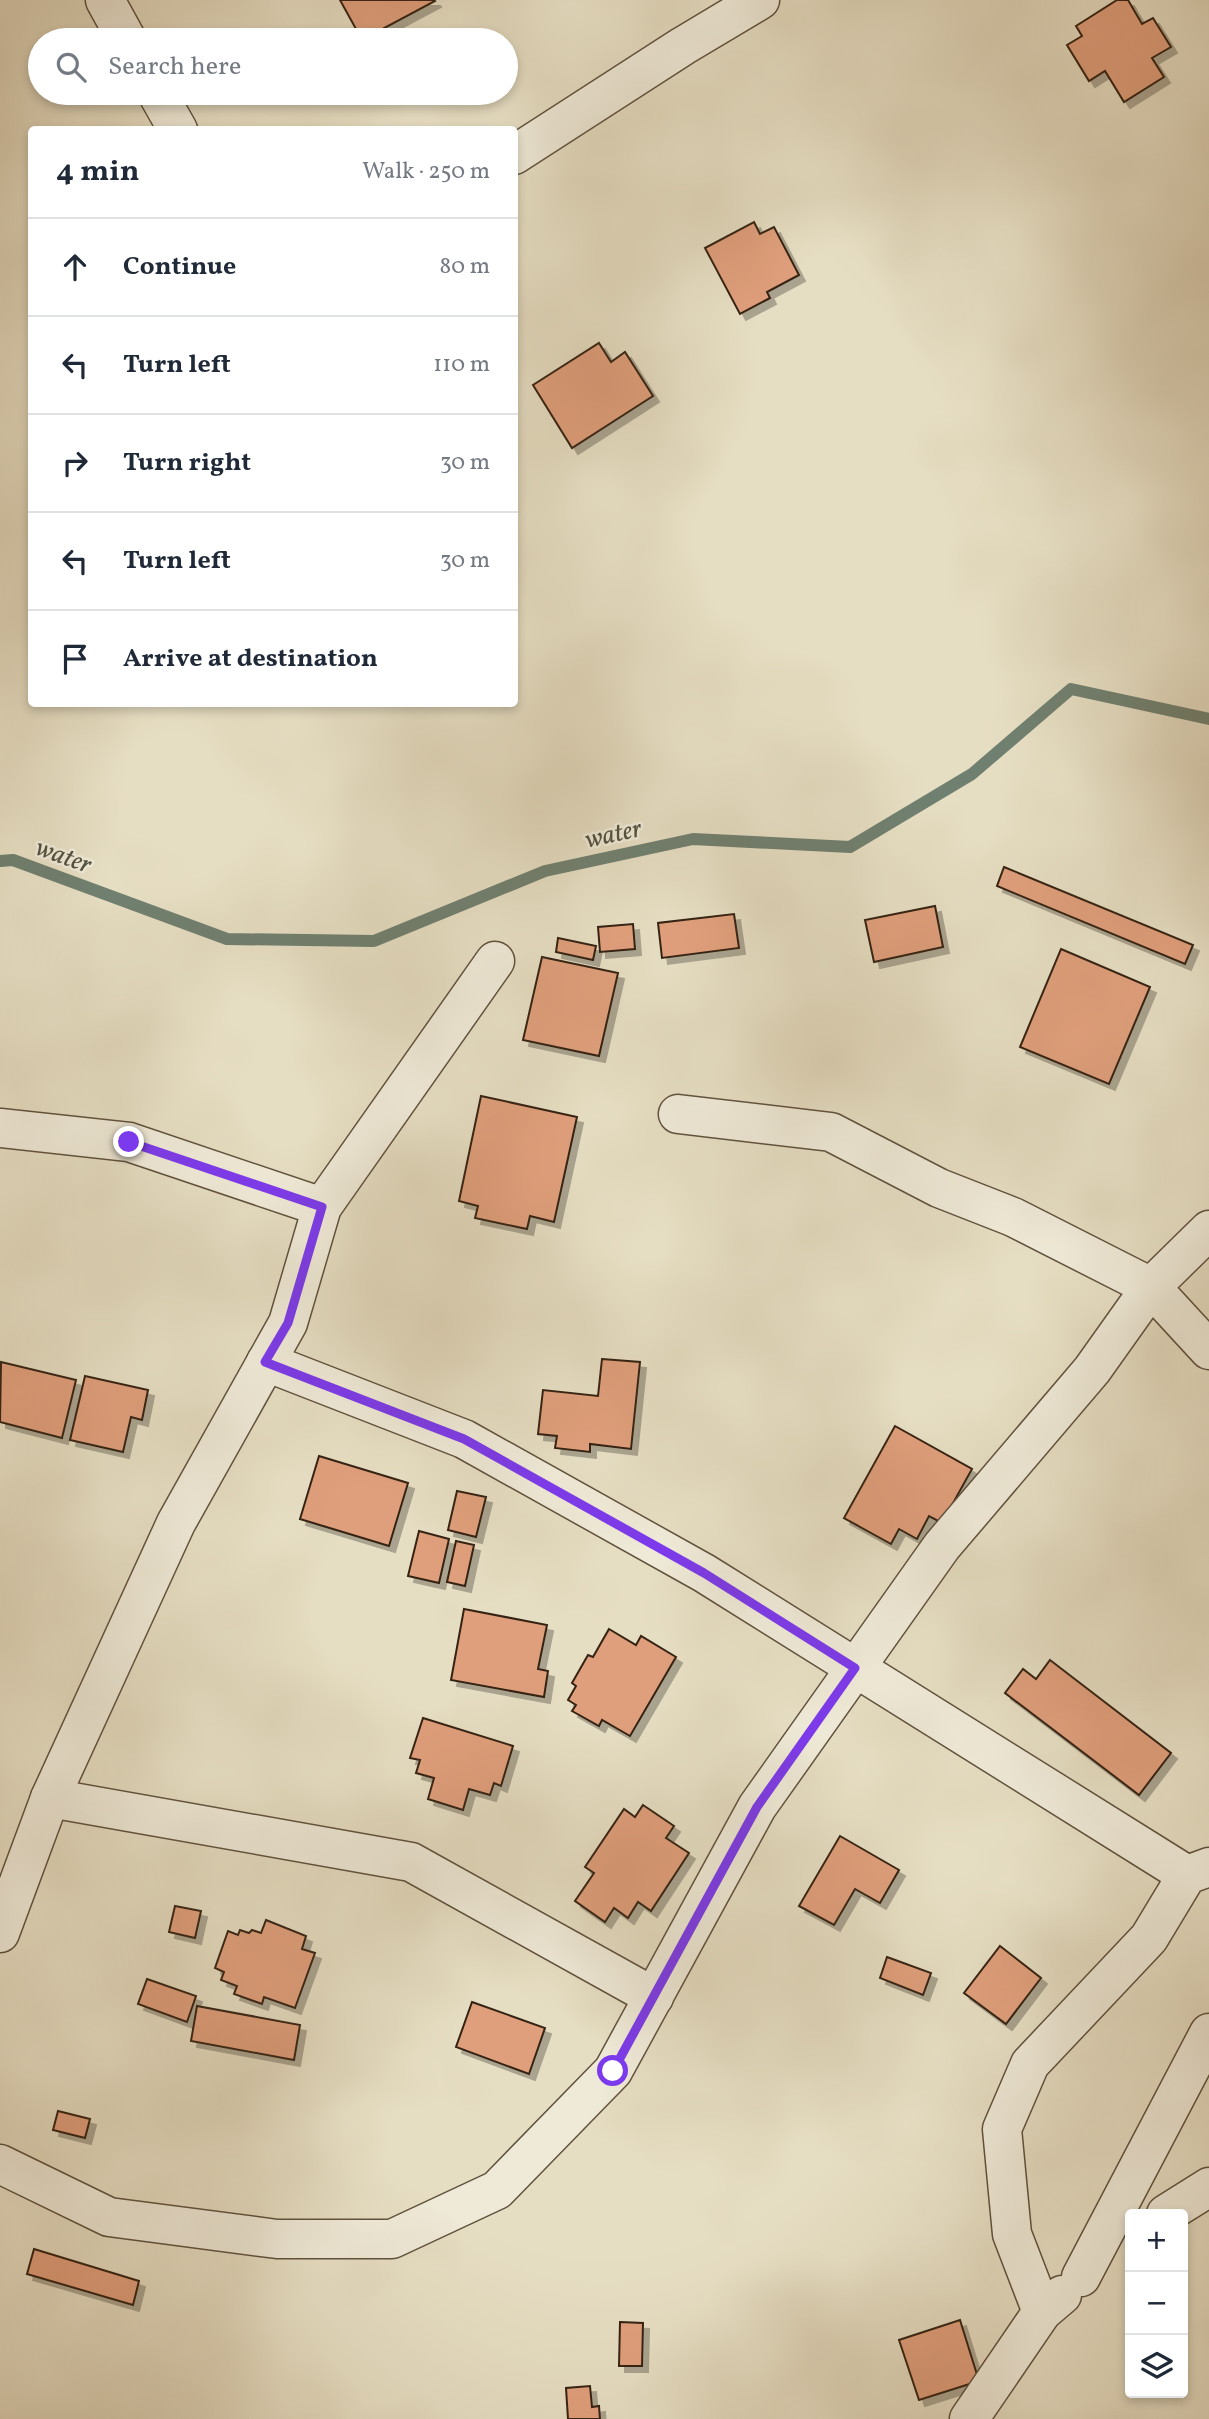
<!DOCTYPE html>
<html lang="en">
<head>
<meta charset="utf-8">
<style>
	body { margin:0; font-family:Vollkorn,serif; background:#f2f2f3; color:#1f2937 }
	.controls { position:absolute; right:21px; bottom:21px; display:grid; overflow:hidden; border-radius:7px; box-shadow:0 4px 10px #0003 }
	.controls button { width:63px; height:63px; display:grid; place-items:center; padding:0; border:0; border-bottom:2px solid #e0e1e3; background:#fff; color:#1f2937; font:35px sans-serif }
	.stop { position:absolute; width:21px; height:21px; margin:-16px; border:5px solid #7c3aed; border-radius:50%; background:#fff }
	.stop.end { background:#7c3aed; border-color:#fff; box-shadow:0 2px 7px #0008 }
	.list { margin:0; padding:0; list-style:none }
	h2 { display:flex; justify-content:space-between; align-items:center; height:91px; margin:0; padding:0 28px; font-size:30px }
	h2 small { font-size:23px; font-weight:400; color:#747a83 }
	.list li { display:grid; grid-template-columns:46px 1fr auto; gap:21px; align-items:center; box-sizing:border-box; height:98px; padding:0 28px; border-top:2px solid #e0e1e3 }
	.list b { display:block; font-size:26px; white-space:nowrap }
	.list em { font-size:23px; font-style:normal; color:#747a83 }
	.icon { flex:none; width:38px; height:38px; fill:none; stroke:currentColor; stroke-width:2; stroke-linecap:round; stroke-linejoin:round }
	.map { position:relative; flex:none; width:1209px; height:2419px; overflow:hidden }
	.search { position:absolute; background:#fff; box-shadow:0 4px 10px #0003; left:28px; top:28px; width:490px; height:77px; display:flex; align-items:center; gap:18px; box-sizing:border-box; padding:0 24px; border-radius:38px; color:#747a83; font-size:26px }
	.panel { position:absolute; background:#fff; box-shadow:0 4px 10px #0003; left:28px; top:126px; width:490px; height:581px; border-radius:7px }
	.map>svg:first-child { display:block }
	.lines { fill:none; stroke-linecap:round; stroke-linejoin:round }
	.stream { stroke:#708070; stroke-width:12 }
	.building { fill:#e09f7b; stroke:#352412; stroke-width:2; filter:url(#shadow) }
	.minor-casing { stroke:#61523e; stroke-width:41 }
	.minor { stroke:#efead8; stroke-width:38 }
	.route { stroke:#7c3aed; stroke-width:9 }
	.labels { text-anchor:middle; stroke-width:5; stroke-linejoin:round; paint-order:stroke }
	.water-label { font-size:26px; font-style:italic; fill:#525241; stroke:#efead8 }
</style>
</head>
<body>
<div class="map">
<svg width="1209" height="2419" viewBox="0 0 1209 2419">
	<defs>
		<filter id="shadow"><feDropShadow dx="6" dy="6" stdDeviation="0" flood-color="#0004"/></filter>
	</defs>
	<rect width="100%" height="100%" fill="#e6dec3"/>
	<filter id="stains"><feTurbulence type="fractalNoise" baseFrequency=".00286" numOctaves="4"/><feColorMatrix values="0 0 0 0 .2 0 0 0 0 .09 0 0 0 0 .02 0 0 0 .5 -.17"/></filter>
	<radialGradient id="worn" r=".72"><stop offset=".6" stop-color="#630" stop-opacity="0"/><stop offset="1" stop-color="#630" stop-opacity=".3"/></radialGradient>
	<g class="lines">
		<path class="stream" d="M0 861 13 860 227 939 374 941 545 871 693 839 850 847 972 774 1071 689 1209 719"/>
	</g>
	<g class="building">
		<path d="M340 0H434L435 1 362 40Z"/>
		<path d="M1117 0H1128L1142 24 1153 18 1171 47 1152 58 1164 77 1124 102 1105 71 1089 81 1067 45 1082 36 1076 26Z"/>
		<path d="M754 222 760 234 774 227 799 275 767 292 770 298 740 314 705 248Z"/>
		<path d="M599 343 611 362 625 352 653 396 572 448 533 385Z"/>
		<path d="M1004 867 1193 945 1185 964 997 886Z"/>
		<path d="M935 906 943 947 874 962 865 920Z"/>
		<path d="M734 914 739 948 662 958 658 923Z"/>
		<path d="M633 924 635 949 600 952 598 927Z"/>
		<path d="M558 938 596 946 593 960 556 952Z"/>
		<path d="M1061 949 1150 987 1109 1084 1020 1047Z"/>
		<path d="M542 957 618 973 599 1056 523 1040Z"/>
		<path d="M481 1096 577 1117 554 1222 530 1216 527 1229 475 1218 478 1206 459 1201Z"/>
		<path d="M602 1359 640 1362 631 1449 590 1444V1452L555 1448 557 1436 538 1434 543 1390 598 1396Z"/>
		<path d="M1 1362 76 1380 62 1438 0 1422Z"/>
		<path d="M85 1376 148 1390 142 1420 131 1417 123 1452 70 1440Z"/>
		<path d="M895 1426 972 1469 942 1523 929 1516 917 1539 899 1529 891 1544 844 1518Z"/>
		<path d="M319 1456 408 1483 389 1546 300 1519Z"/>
		<path d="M457 1491 486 1497 476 1537 448 1530Z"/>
		<path d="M419 1531 449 1539 439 1583 408 1576Z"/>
		<path d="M456 1541 474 1545 465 1586 447 1582Z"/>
		<path d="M464 1609 547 1625 538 1669 548 1671 544 1697 451 1680Z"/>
		<path d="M609 1629 636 1645 641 1636 676 1657 630 1736 602 1720 599 1726 572 1711 576 1705 568 1700 576 1686 572 1683 588 1655 593 1657Z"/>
		<path d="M1050 1660 1171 1753 1139 1795 1005 1693 1023 1669 1036 1679Z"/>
		<path d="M423 1718 513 1746 501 1786 494 1783 490 1795 469 1789 463 1810 428 1799 434 1778 416 1773 420 1760 410 1758Z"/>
		<path d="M643 1805 674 1826 666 1838 689 1853 651 1911 638 1902 628 1918 614 1908 605 1922 575 1901 594 1873 585 1867 624 1809 635 1817Z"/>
		<path d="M840 1836 899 1870 880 1903 855 1889 834 1925 799 1906Z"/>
		<path d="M175 1906 201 1911 195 1938 169 1932Z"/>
		<path d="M266 1920 306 1936 302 1949 315 1953 295 2008 264 1997 262 2004 234 1994 237 1986 221 1980 224 1972 215 1968 228 1931 238 1935 240 1930 249 1933 252 1930 261 1933Z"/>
		<path d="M1000 1946 1041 1978 1006 2024 964 1993Z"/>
		<path d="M887 1957 931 1973 923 1995 880 1978Z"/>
		<path d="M147 1979 196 1996 187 2022 138 2004Z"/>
		<path d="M472 2002 545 2028 529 2074 456 2047Z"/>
		<path d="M197 2006 300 2025 294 2060 191 2041Z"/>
		<path d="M58 2111 90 2119 85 2138 53 2130Z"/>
		<path d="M34 2249 139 2281 133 2305 27 2274Z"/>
		<path d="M960 2320 979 2381 919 2400 899 2340Z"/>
		<path d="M620 2322 643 2323 642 2366H619Z"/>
		<path d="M590 2386 592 2407 599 2406 600 2419H568L566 2388Z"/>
	</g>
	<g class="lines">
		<defs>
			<g id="minor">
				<path d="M105 0 127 40"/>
				<path d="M157 93 178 130"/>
				<path d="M514 155 683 46 760 0"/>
				<path d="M0 1128 129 1142 322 1207"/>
				<path d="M1209 1230 1151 1287 1209 1350"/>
				<path d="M266 1362 464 1439 704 1573 1187 1875"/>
				<path d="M50 1798 411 1862 654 1997"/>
				<path d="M0 1933 50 1798 176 1523 288 1323 322 1207 495 961"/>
				<path d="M0 2164 109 2217 277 2239H392L497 2190 613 2071 757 1807 942 1546 1092 1370 1151 1287 1013 1217 939 1188 831 1132 678 1114"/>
				<path d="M1166 2214 1209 2187"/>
				<path d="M1081 2277 1209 2033"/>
				<path d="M1042 2312 1012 2234 1002 2129 1030 2064 1149 1938 1187 1875 1209 1867"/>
				<path d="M969 2419 1042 2312 1062 2295"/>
			</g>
		</defs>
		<use href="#minor" class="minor-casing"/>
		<use href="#minor" class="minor"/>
	</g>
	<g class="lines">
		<path class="route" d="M129 1142 322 1207 288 1323 265 1362 464 1439 704 1573 855 1668 757 1807 613 2071"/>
	</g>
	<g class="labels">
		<g class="water-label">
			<text transform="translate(613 833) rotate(-12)" y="9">water</text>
			<text transform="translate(64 855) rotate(20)" y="9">water</text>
		</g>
	</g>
	<rect width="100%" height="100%" filter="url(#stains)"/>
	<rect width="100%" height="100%" fill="url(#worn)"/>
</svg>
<div class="controls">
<button>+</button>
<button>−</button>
<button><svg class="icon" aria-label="layers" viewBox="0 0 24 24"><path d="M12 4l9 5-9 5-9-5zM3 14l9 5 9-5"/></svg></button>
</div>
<div class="stop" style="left:613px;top:2071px"></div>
<div class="stop end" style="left:129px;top:1142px"></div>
<div class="search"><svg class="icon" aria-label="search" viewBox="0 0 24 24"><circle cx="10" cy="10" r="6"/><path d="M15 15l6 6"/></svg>Search here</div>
<section class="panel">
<h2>4 min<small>Walk · 250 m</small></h2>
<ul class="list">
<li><svg class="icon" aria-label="ahead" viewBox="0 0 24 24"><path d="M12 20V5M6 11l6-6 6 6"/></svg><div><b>Continue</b></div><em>80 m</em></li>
<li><svg class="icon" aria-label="left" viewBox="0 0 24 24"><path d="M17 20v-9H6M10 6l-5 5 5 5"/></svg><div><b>Turn left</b></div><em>110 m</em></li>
<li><svg class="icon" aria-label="right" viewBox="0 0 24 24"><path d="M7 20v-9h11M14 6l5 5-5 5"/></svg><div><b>Turn right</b></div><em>30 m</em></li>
<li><svg class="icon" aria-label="left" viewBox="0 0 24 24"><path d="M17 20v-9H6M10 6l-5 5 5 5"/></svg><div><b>Turn left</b></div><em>30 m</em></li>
<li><svg class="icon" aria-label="arrive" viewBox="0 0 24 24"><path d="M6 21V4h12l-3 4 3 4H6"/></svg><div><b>Arrive at destination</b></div></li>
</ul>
</section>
</div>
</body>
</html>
